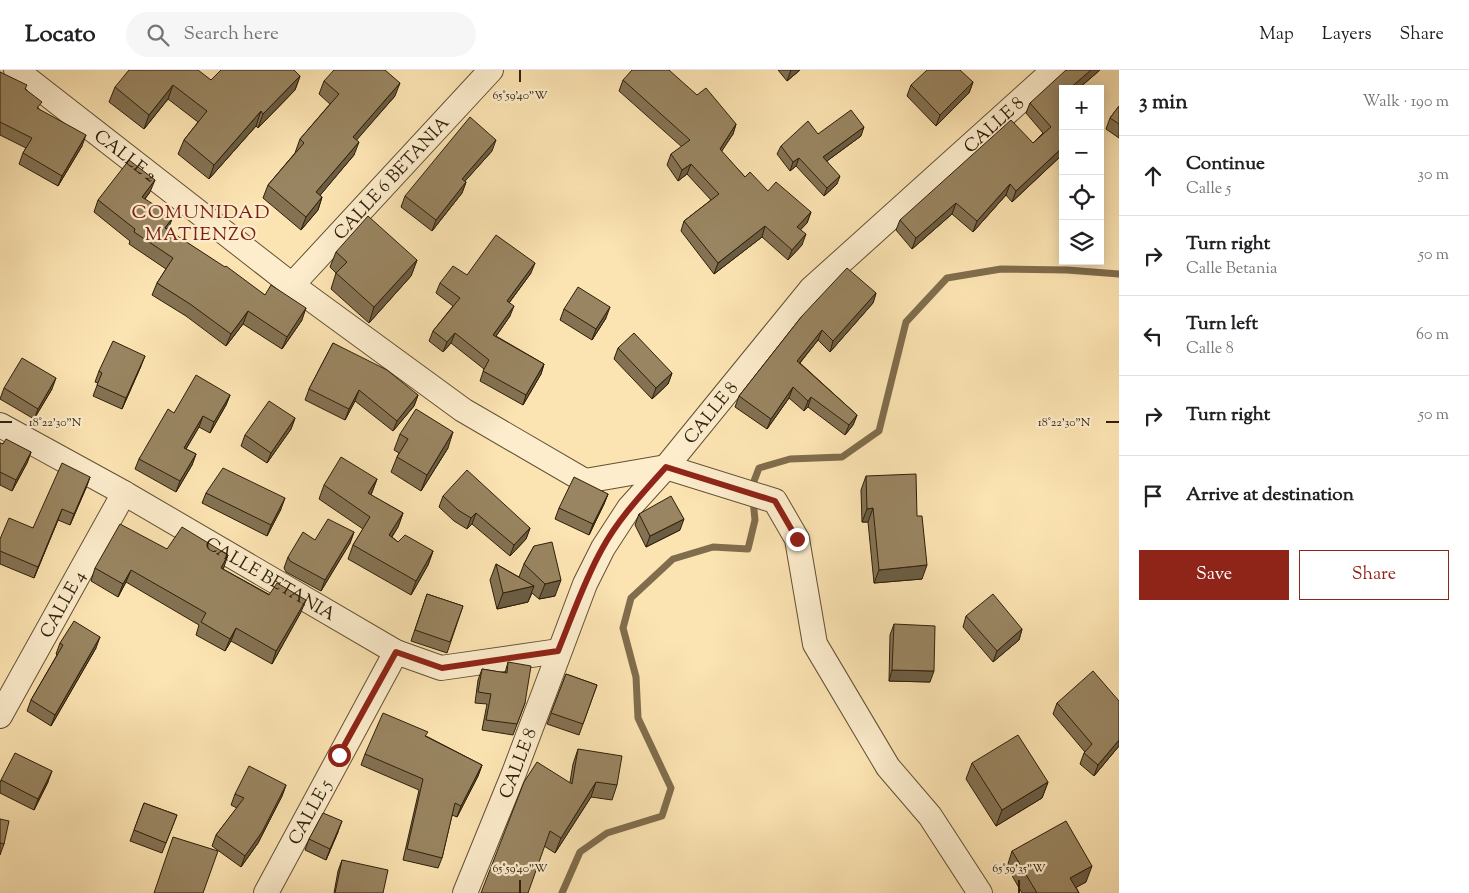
<!DOCTYPE html>
<html lang="en">
<head>
<meta charset="utf-8">
<style>
	body { margin:0; font-family:"Sorts Mill Goudy",serif; background:#f6f6f6; color:#202124 }
	.controls { position:absolute; right:15px; top:15px; display:grid; overflow:hidden; border-radius:0px; box-shadow:0 2px 12px #0003 }
	.controls button { width:45px; height:45px; display:grid; place-items:center; padding:0; border:0; border-bottom:1px solid #e0e0e0; background:#fff; color:#202124; font:25px sans-serif }
	.stop { position:absolute; width:15px; height:15px; margin:-11px; border:4px solid #8f2418; border-radius:50%; background:#fff }
	.stop.end { background:#8f2418; border-color:#fff; box-shadow:0 1px 5px #0008 }
	.list { margin:0; padding:0; list-style:none }
	h2 { display:flex; justify-content:space-between; align-items:center; height:65px; margin:0; padding:0 20px; font-size:21px }
	h2 small { font-size:16px; font-weight:400; color:#757577 }
	.list li { display:grid; grid-template-columns:32px 1fr auto; gap:15px; align-items:center; box-sizing:border-box; height:80px; padding:0 20px; border-top:1px solid #e0e0e0 }
	.list b { display:block; font-size:19px; white-space:nowrap }
	.list p { margin:0; font-size:16px; white-space:nowrap; color:#757577 }
	.list em { font-size:16px; font-style:normal; color:#757577 }
	.actions { display:flex; gap:10px; padding:15px 20px }
	.actions a { flex:1; padding:11px 0; border:1px solid #8f2418; border-radius:0px; text-align:center; font-size:18px; color:#8f2418 }
	.actions .main { background:#8f2418; color:#fff }
	.icon { flex:none; width:28px; height:28px; fill:none; stroke:currentColor; stroke-width:2; stroke-linecap:round; stroke-linejoin:round }
	.map { position:relative; flex:none; width:1119px; height:823px; overflow:hidden }
	header { display:flex; align-items:center; gap:30px; box-sizing:border-box; height:70px; padding:0 25px; background:#fff; border-bottom:1px solid #e0e0e0 }
	header strong { font-size:24px }
	nav { display:flex; gap:28px; margin-inline-start:auto; font-size:18px }
	.search { width:350px; height:45px; background:#f6f6f6; display:flex; align-items:center; gap:12px; box-sizing:border-box; padding:0 18px; border-radius:28px; color:#757577; font-size:19px }
	main { display:flex }
	aside { flex:1; background:#fff }
	.map>svg:first-child { display:block }
	.lines { fill:none; stroke-linecap:round; stroke-linejoin:round }
	.stream { stroke:#806d4d; stroke-width:7 }
	.minor-casing { stroke:#625034; stroke-width:26 }
	.minor { stroke:#fdedcd; stroke-width:24 }
	.wall { fill:#847253; stroke:#2e1f0a }
	.shaded-wall { fill:#6b5d44; stroke:#2e1f0a }
	.building { fill:#998561; stroke:#2e1f0a }
	.route { stroke:#8f2418; stroke-width:6 }
	.ticks { fill:none; stroke:#2e1f0a; stroke-width:2 }
	.labels { text-anchor:middle; stroke-width:4.5; stroke-linejoin:round; paint-order:stroke }
	.street-label { font-size:18px; fill:#2e1f0a; stroke:#fdedcd }
	.neighbourhood-label { font-size:19px; letter-spacing:1px; fill:#7a1f14; stroke:#fdedcd }
	.ticks-label { font-size:12px; text-anchor:middle; fill:#2e1f0a; stroke:#fdedcd; stroke-width:4.5; stroke-linejoin:round; paint-order:stroke }
</style>
</head>
<body>
<header>
<strong>Locato</strong>
<div class="search"><svg class="icon" aria-label="search" viewBox="0 0 24 24"><circle cx="10" cy="10" r="6"/><path d="M15 15l6 6"/></svg>Search here</div>
<nav><a>Map</a><a>Layers</a><a>Share</a></nav>
</header>
<main>
<div class="map">
<svg width="1119" height="823" viewBox="0 0 1119 823">
	<rect width="100%" height="100%" fill="#fce4b2"/>
	<filter id="stains"><feTurbulence type="fractalNoise" baseFrequency=".004" numOctaves="4"/><feColorMatrix values="0 0 0 0 .2 0 0 0 0 .09 0 0 0 0 .02 0 0 0 .5 -.17"/></filter>
	<radialGradient id="worn" r=".72"><stop offset=".6" stop-color="#630" stop-opacity="0"/><stop offset="1" stop-color="#630" stop-opacity=".3"/></radialGradient>
	<g class="lines">
		<g class="stream">
			<path d="M751 419 759 398 790 389 842 387 879 361 906 252 947 208 1001 199 1067 200 1119 204"/>
			<path d="M562 823 580 782 607 763 662 746 671 718 638 648 636 607 623 558 631 528 673 489 713 477 748 479 755 450 753 430"/>
		</g>
		<defs>
			<g id="minor">
				<path id="s1" d="M16 0 292 215 463 340 585 411 666 397 775 431 797 469 815 574 888 697 930 746 980 823"/>
				<path id="s2" d="M292 215 491 0"/>
				<path id="s3" d="M0 355 124 423 396 582 441 598 559 581"/>
				<path id="s4" d="M0 646 124 423"/>
				<path id="s5" d="M266 823 396 582"/>
				<path id="s6" d="M465 823 514 703 585 514 603 478 629 438 666 397 811 219 1054 0"/>
			</g>
		</defs>
		<use href="#minor" class="minor-casing"/>
		<use href="#minor" class="minor"/>
	</g>
	<g class="wall">
		<path d="M778 0H800L787 11Z"/>
		<path d="M1100 0 1078 19H1063V84L1012 132 1006 125 973 162 952 144 912 179 896 160 900 150 1033 73 1043 63 1026 43 1030 33Z"/>
		<path d="M0 2 26 19 39 39 82 76 58 116 19 94 23 83 26 78 0 65Z"/>
		<path d="M300 6 295 20 258 58 256 56 209 109 178 84 184 70 198 52 168 29 144 59 109 32 115 17 211 10Z"/>
		<path d="M623 10 697 25 736 54 733 64 721 81 745 107 768 121 811 142 807 153 800 160 802 175 788 190 762 167 714 204 681 161 684 151 711 130 687 104 678 111 667 95 671 84 682 77 619 21Z"/>
		<path d="M324 11 395 26 356 70 354 85 320 125 322 127 318 140 301 160 263 128 268 115 295 83 300 69 330 34 319 24Z"/>
		<path d="M973 12 969 23 936 56 907 26 911 15Z"/>
		<path d="M1119 36V68L1106 59 1110 48Z"/>
		<path d="M818 64 861 66 827 91 837 114 824 126 796 96 790 101 777 84 781 76Z"/>
		<path d="M492 81 465 111 466 112 462 123 432 161 401 137 405 126Z"/>
		<path d="M150 122 145 129 168 160 302 250 282 279 243 254 226 276 186 246 152 225 157 213 166 199 129 174 130 171 94 142 98 130Z"/>
		<path d="M336 182 417 190 411 206 369 253 331 219 336 203 330 197Z"/>
		<path d="M531 203 509 233 510 246 496 266 544 294 541 304 523 335 480 311 484 299 451 273 443 282 429 271 433 261 453 236 436 223 440 213 467 205Z"/>
		<path d="M876 223 873 233 830 282 818 270 800 293 857 345 853 355 845 365 808 337 804 341 789 328 767 359 735 337 739 326 802 246Z"/>
		<path d="M564 239 606 248 592 270 560 250Z"/>
		<path d="M333 273 418 325 414 336 393 361 355 331 345 350 305 330 309 319Z"/>
		<path d="M618 278 672 303 668 314 652 329 614 289Z"/>
		<path d="M141 296 122 339 93 326 98 313 95 312 99 301Z"/>
		<path d="M4 318 52 319 34 349 0 329Z"/>
		<path d="M230 325 226 335 210 363 199 357 186 379 196 384 192 395 176 422 135 399 139 389 174 343Z"/>
		<path d="M295 348 291 359 267 393 241 376 245 365Z"/>
		<path d="M400 364 448 378 421 421 391 402 397 387 399 383 394 380Z"/>
		<path d="M0 373 3 374 31 382 27 393 12 421 0 415Z"/>
		<path d="M866 406 917 446 922 509 874 513 868 452H862L861 420Z"/>
		<path d="M90 407 86 418 70 455 58 450 34 508 0 494V469L33 458Z"/>
		<path d="M377 409 371 425 403 443 398 457 392 467 398 472 433 481 428 495 411 525 348 489 353 475 363 459 319 429 324 415Z"/>
		<path d="M206 423 281 439 267 466 202 433Z"/>
		<path d="M608 424 604 434 589 465 555 449 559 438Z"/>
		<path d="M443 426 530 458 526 469 510 486 472 454 467 459 454 451 439 437Z"/>
		<path d="M639 444 680 460 646 477 635 455Z"/>
		<path d="M354 462 350 473 321 521 286 502 284 498 288 487 315 470Z"/>
		<path d="M534 476 555 526 539 529 532 523 528 532 497 539 490 510 496 494 519 507 524 494Z"/>
		<path d="M167 479 224 497 223 499 301 542 272 594 231 571 225 581 196 565 199 555 126 512 118 527 91 511 95 498Z"/>
		<path d="M427 524 463 536 447 583 411 571Z"/>
		<path d="M966 546 1022 559 1019 570 993 592 963 557Z"/>
		<path d="M894 554 930 612 889 611 890 565Z"/>
		<path d="M60 573 96 578 51 656 27 641 31 630 57 585 56 584Z"/>
		<path d="M508 592 525 633 513 665 482 660 487 634 475 633 478 610 482 599 505 603Z"/>
		<path d="M566 604 597 615 579 665 547 654Z"/>
		<path d="M1057 633 1119 676 1094 706 1080 694 1084 683 1085 682 1053 644Z"/>
		<path d="M426 666 482 695 478 706 457 747 452 745 442 788 438 798 403 790 419 720 361 695 365 684Z"/>
		<path d="M578 679 617 715 612 730 591 727 555 783 544 776 481 823 570 712 573 694Z"/>
		<path d="M972 693 1048 712 1042 728 996 756 966 709Z"/>
		<path d="M1 710 48 712 34 740 0 723V713Z"/>
		<path d="M286 715 282 726 258 773 241 797 212 776 216 765 237 738 231 735 235 724Z"/>
		<path d="M144 733 177 745 162 783 130 771Z"/>
		<path d="M0 749 4 774 0 785Z"/>
		<path d="M338 762 326 790 305 780 309 769Z"/>
		<path d="M1012 781 1086 812 1076 817 1079 823H1022L1007 797Z"/>
		<path d="M342 790 383 823H334L338 801Z"/>
	</g>
	<g class="shaded-wall">
		<path d="M791 0H800L787 11Z"/>
		<path d="M1091 0H1100L1078 19H1069Z"/>
		<path d="M300 6 295 20 258 58 263 44Z"/>
		<path d="M973 12 969 23 936 56 940 45Z"/>
		<path d="M400 13 395 26 348 80 353 67Z"/>
		<path d="M173 15 168 29 144 59 149 45Z"/>
		<path d="M261 41 256 56 209 109 214 95Z"/>
		<path d="M736 54 733 64 716 90 720 79Z"/>
		<path d="M864 57 861 66 820 96 823 87Z"/>
		<path d="M86 65 82 76 58 116 62 106Z"/>
		<path d="M496 70 492 81 458 119 462 109Z"/>
		<path d="M359 72 354 85 312 135 316 122Z"/>
		<path d="M1063 77V84L1012 132 1016 121Z"/>
		<path d="M799 88 796 96 790 101 793 92Z"/>
		<path d="M691 94 687 104 678 111 682 100Z"/>
		<path d="M840 106 837 114 824 126 827 118Z"/>
		<path d="M155 110 150 122 137 139 142 127Z"/>
		<path d="M466 112 462 123 432 161 436 150Z"/>
		<path d="M1010 114 1006 125 973 162 977 151Z"/>
		<path d="M322 127 318 140 301 160 306 147Z"/>
		<path d="M956 133 952 144 912 179 916 168Z"/>
		<path d="M811 142 807 153 793 168 797 157Z"/>
		<path d="M173 147 168 159 165 158Z"/>
		<path d="M765 156 762 167 714 204 718 193Z"/>
		<path d="M806 164 802 175 788 190 792 180Z"/>
		<path d="M417 190 411 206 369 253 374 237Z"/>
		<path d="M535 193 531 203 503 241 507 231Z"/>
		<path d="M876 223 873 233 830 282 833 271Z"/>
		<path d="M514 236 510 246 490 275 493 265Z"/>
		<path d="M610 237 606 248 592 270 596 259Z"/>
		<path d="M306 238 302 250 282 279 287 267Z"/>
		<path d="M248 241 243 254 226 276 231 264Z"/>
		<path d="M822 260 818 270 793 301 797 291Z"/>
		<path d="M455 263 451 273 443 282 447 272Z"/>
		<path d="M145 286 141 296 122 339 126 328Z"/>
		<path d="M544 294 541 304 523 335 526 325Z"/>
		<path d="M672 303 668 314 652 329 656 318Z"/>
		<path d="M56 308 52 319 34 349 38 339Z"/>
		<path d="M793 317 789 328 767 359 771 349Z"/>
		<path d="M359 320 355 331 345 350 349 339Z"/>
		<path d="M230 325 226 335 210 363 214 352Z"/>
		<path d="M418 325 414 336 393 361 397 351Z"/>
		<path d="M811 327 808 337 804 341 808 331Z"/>
		<path d="M857 345 853 355 845 365 849 355Z"/>
		<path d="M203 346 199 357 180 389 184 378Z"/>
		<path d="M295 348 291 359 267 393 271 383Z"/>
		<path d="M453 362 448 378 421 421 427 405Z"/>
		<path d="M31 382 27 393 12 421 16 410Z"/>
		<path d="M196 384 192 395 176 422 180 411Z"/>
		<path d="M90 407 86 418 70 455 74 444Z"/>
		<path d="M377 409 372 422 363 437 368 423Z"/>
		<path d="M608 424 604 434 589 465 593 454Z"/>
		<path d="M285 428 281 439 267 466 271 455Z"/>
		<path d="M873 438 868 452H862L867 439Z"/>
		<path d="M62 439 58 450 34 508 38 497Z"/>
		<path d="M403 443 398 457 384 478 389 465Z"/>
		<path d="M476 443 472 454 467 459 471 448Z"/>
		<path d="M684 449 680 460 646 477 650 466Z"/>
		<path d="M530 458 526 469 510 486 514 475Z"/>
		<path d="M354 462 350 473 321 521 325 510Z"/>
		<path d="M433 481 428 495 411 525 416 511Z"/>
		<path d="M228 485 224 497 216 511 221 498Z"/>
		<path d="M927 495 922 509 874 513 879 500Z"/>
		<path d="M131 500 126 512 118 527 123 514Z"/>
		<path d="M561 510 555 526 539 529 545 514Z"/>
		<path d="M534 516 528 532 497 539 503 523Z"/>
		<path d="M306 530 301 542 272 594 276 581Z"/>
		<path d="M236 558 231 571 225 581 230 569Z"/>
		<path d="M1022 559 1019 570 993 592 997 581Z"/>
		<path d="M100 567 96 578 51 656 55 645Z"/>
		<path d="M892 600 934 601 930 612 889 611Z"/>
		<path d="M1119 670V676L1094 706 1098 695Z"/>
		<path d="M482 695 478 706 457 747 461 736Z"/>
		<path d="M52 701 48 712 34 740 38 729Z"/>
		<path d="M596 712 591 727 555 783 561 768Z"/>
		<path d="M1048 712 1042 728 996 756 1002 740Z"/>
		<path d="M286 715 282 726 258 773 241 797 245 786Z"/>
		<path d="M342 751 338 762 326 790 330 779Z"/>
		<path d="M1092 796 1086 812 1066 823 1070 808Z"/>
	</g>
	<g class="building">
		<path d="M129 0H198L211 10 221 0H294L300 6 263 44 261 41 214 95 184 70 207 41 173 15 149 45 115 17Z"/>
		<path d="M334 0H385L400 13 353 67 359 72 316 122 322 127 306 147 268 115 304 73 300 69 339 24 324 11Z"/>
		<path d="M632 0H669L697 25 706 18 736 54 720 79 745 107 750 102 768 121 776 112 811 142 797 157 806 164 792 180 765 156 718 193 684 151 719 124 691 94 682 100 671 84 690 70 623 10Z"/>
		<path d="M927 0H960L973 12 940 45 911 15Z"/>
		<path d="M1066 0H1091L1069 19H1063V77L1016 121 1010 114 977 151 956 133 916 168 900 150 1011 50 1033 73 1051 57 1030 33Z"/>
		<path d="M0 2 27 15 25 19 42 32 37 38 86 65 62 106 23 83 32 68 0 52Z"/>
		<path d="M1119 36V54L1110 48Z"/>
		<path d="M851 40 864 57 823 87 840 106 827 118 799 88 793 92 781 76 808 51 818 64Z"/>
		<path d="M470 47 496 70 462 109 466 112 436 150 405 126Z"/>
		<path d="M129 90 155 110 142 127 173 147 165 158 225 197 226 196 265 225 271 215 306 238 287 267 248 241 231 264 190 234 157 213 173 188 134 162 135 159 98 130Z"/>
		<path d="M368 146 417 190 374 237 336 203 347 192 336 182Z"/>
		<path d="M496 165 535 193 507 231 514 236 493 265 544 294 526 325 483 301 489 290 455 263 447 272 433 261 460 228 440 213 453 196 467 205Z"/>
		<path d="M847 198 876 223 833 271 822 260 797 291 857 345 849 355 811 327 808 331 793 317 771 349 739 326 802 246Z"/>
		<path d="M578 217 610 237 596 259 564 239Z"/>
		<path d="M634 263 672 303 656 318 618 278Z"/>
		<path d="M113 271 145 286 126 328 97 315 102 303 99 301Z"/>
		<path d="M333 273 387 300 418 325 397 351 359 320 349 339 309 319Z"/>
		<path d="M22 288 56 308 38 339 4 318Z"/>
		<path d="M196 305 230 325 214 352 203 346 184 378 196 384 180 411 139 389 168 339 174 343Z"/>
		<path d="M269 331 295 348 271 383 245 365Z"/>
		<path d="M416 339 453 362 427 405 397 387 408 369 400 364Z"/>
		<path d="M6 369 31 382 16 410 0 402V373L3 374Z"/>
		<path d="M341 387 377 409 368 423 403 443 389 465 398 472 405 465 433 481 416 511 353 475 370 447 324 415Z"/>
		<path d="M62 393 90 407 74 444 62 439 38 497 0 481V469L9 448 33 458Z"/>
		<path d="M223 398 285 428 271 455 206 423Z"/>
		<path d="M467 400 530 458 514 475 476 443 471 448 458 440 443 426Z"/>
		<path d="M916 404 917 446H922L927 495 879 500 873 438 867 439 866 406Z"/>
		<path d="M574 407 608 424 593 454 559 438Z"/>
		<path d="M671 426 684 449 650 466 639 444Z"/>
		<path d="M328 449 354 462 325 510 290 491 288 487 303 462 315 470Z"/>
		<path d="M120 454 167 479 182 457 228 485 221 498 269 525 277 513 306 530 276 581 236 558 230 569 201 552 206 543 131 500 123 514 95 498Z"/>
		<path d="M552 472 561 510 545 514 524 494 534 476Z"/>
		<path d="M496 494 534 516 503 523Z"/>
		<path d="M427 524 463 536 450 572 415 560Z"/>
		<path d="M993 524 1022 559 997 581 966 546Z"/>
		<path d="M74 551 100 567 55 645 31 630 63 575 60 573Z"/>
		<path d="M894 554 935 556 934 601 892 600Z"/>
		<path d="M508 592 531 596 525 633 517 654 486 650 491 624 478 622 482 599 507 603Z"/>
		<path d="M1093 601 1119 631V670L1098 695 1084 683 1092 674 1057 633Z"/>
		<path d="M566 604 597 615 583 654 551 643Z"/>
		<path d="M383 643 428 662 425 666 482 695 461 736 455 733 442 788 407 779 423 709 365 684Z"/>
		<path d="M1018 665 1048 712 1002 740 972 693Z"/>
		<path d="M578 679 622 686 617 715 596 712 561 768 550 761 528 823H481L524 712 537 692 572 714Z"/>
		<path d="M15 683 52 701 38 729 1 710Z"/>
		<path d="M249 696 286 715 262 762 245 786 216 765 244 728 235 724Z"/>
		<path d="M144 733 177 745 166 773 134 760Z"/>
		<path d="M323 743 342 751 330 779 309 769Z"/>
		<path d="M0 749 9 751 4 774 0 773Z"/>
		<path d="M1066 751 1092 796 1070 808 1079 823H1037L1012 781Z"/>
		<path d="M173 767 218 781 203 823H154Z"/>
		<path d="M342 790 388 800 383 823H335Z"/>
	</g>
	<g class="lines">
		<path class="route" d="M339 685 396 582 442 598 558 581C572 547 584 511 602 479 619 448 643 423 666 397L775 431 797 469"/>
	</g>
	<path class="ticks" d="M520 0V12M0 352H12M1106 352H1119M520 810V823M1019 810V823"/>
	<g class="labels">
		<g class="street-label">
			<text dy="6" stroke="none"><textPath href="#s6" startOffset="950">CALLE 8</textPath></text>
			<text dy="6" stroke="none"><textPath href="#s1" startOffset="139">CALLE 2</textPath></text>
			<text dy="6" stroke="none"><textPath href="#s2" startOffset="146">CALLE 6 BETANIA</textPath></text>
			<text dy="6" stroke="none"><textPath href="#s6" startOffset="545">CALLE 8</textPath></text>
			<text dy="6" stroke="none"><textPath href="#s3" startOffset="311">CALLE BETANIA</textPath></text>
			<text dy="6" stroke="none"><textPath href="#s4" startOffset="128">CALLE 4</textPath></text>
			<text dy="6" stroke="none"><textPath href="#s6" startOffset="140">CALLE 8</textPath></text>
			<text dy="6" stroke="none"><textPath href="#s5" startOffset="92">CALLE 5</textPath></text>
		</g>
		<g class="neighbourhood-label">
			<text x="201" y="148">COMUNIDAD<tspan x="201" dy="22">MATIENZO</tspan></text>
		</g>
	</g>
	<g class="ticks-label">
		<text x="520" y="29">65°59'40"W</text>
		<text x="55" y="356">18°22'30"N</text>
		<text x="1064" y="356">18°22'30"N</text>
		<text x="520" y="802">65°59'40"W</text>
		<text x="1019" y="802">65°59'35"W</text>
	</g>
	<rect width="100%" height="100%" filter="url(#stains)"/>
	<rect width="100%" height="100%" fill="url(#worn)"/>
</svg>
<div class="controls">
<button>+</button>
<button>−</button>
<button><svg class="icon" aria-label="locate" viewBox="0 0 24 24"><circle cx="12" cy="12" r="6"/><path d="M12 2v4M12 18v4M2 12h4M18 12h4"/></svg></button>
<button><svg class="icon" aria-label="layers" viewBox="0 0 24 24"><path d="M12 4l9 5-9 5-9-5zM3 14l9 5 9-5"/></svg></button>
</div>
<div class="stop" style="left:339px;top:685px"></div>
<div class="stop end" style="left:797px;top:469px"></div>
</div>
<aside>
<h2>3 min<small>Walk · 190 m</small></h2>
<ul class="list">
<li><svg class="icon" aria-label="ahead" viewBox="0 0 24 24"><path d="M12 20V5M6 11l6-6 6 6"/></svg><div><b>Continue</b><p>Calle 5</p></div><em>30 m</em></li>
<li><svg class="icon" aria-label="right" viewBox="0 0 24 24"><path d="M7 20v-9h11M14 6l5 5-5 5"/></svg><div><b>Turn right</b><p>Calle Betania</p></div><em>50 m</em></li>
<li><svg class="icon" aria-label="left" viewBox="0 0 24 24"><path d="M17 20v-9H6M10 6l-5 5 5 5"/></svg><div><b>Turn left</b><p>Calle 8</p></div><em>60 m</em></li>
<li><svg class="icon" aria-label="right" viewBox="0 0 24 24"><path d="M7 20v-9h11M14 6l5 5-5 5"/></svg><div><b>Turn right</b></div><em>50 m</em></li>
<li><svg class="icon" aria-label="arrive" viewBox="0 0 24 24"><path d="M6 21V4h12l-3 4 3 4H6"/></svg><div><b>Arrive at destination</b></div></li>
</ul>
<div class="actions"><a class="main">Save</a><a>Share</a></div>
</aside>
</main>
</body>
</html>
